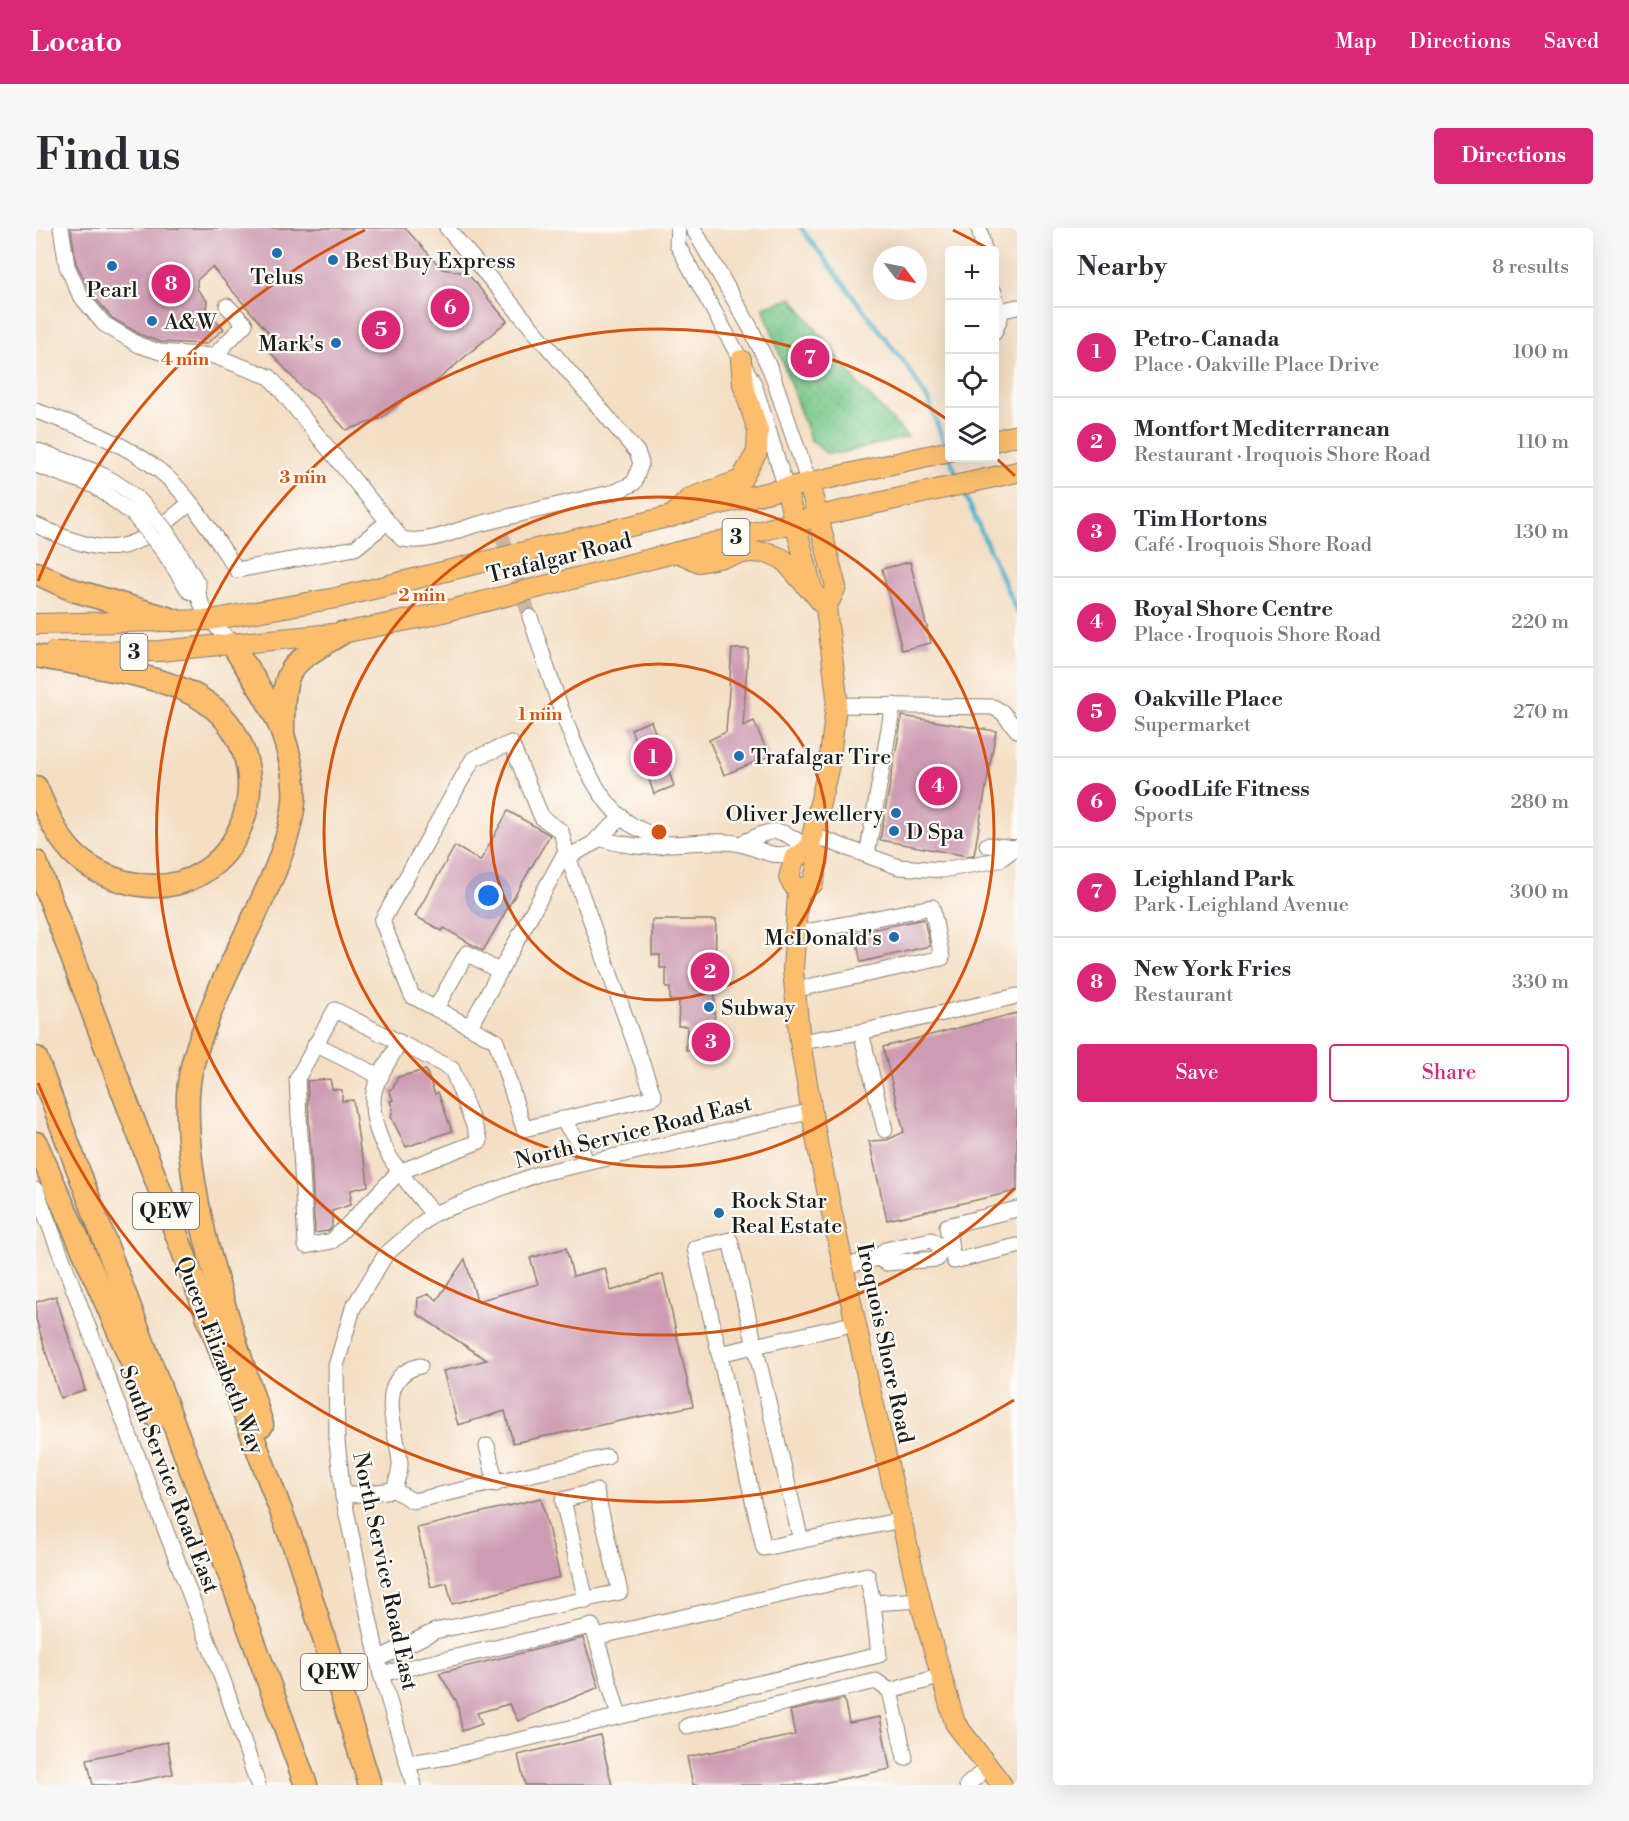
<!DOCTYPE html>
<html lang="en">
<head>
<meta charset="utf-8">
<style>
	body { margin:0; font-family:"Libre Bodoni",serif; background:#f7f7f7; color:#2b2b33 }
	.controls { position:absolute; right:18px; top:18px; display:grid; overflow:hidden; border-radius:6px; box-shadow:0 6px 24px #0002 }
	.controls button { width:54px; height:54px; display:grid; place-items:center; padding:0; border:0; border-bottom:2px solid #e1e1e2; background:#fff; color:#2b2b33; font:30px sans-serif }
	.compass { position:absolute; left:837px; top:18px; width:54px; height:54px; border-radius:50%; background:#fff; box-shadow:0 6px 24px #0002; rotate:122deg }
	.you { position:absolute; left:453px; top:668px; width:21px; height:21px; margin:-15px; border:4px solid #fff; border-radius:50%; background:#1a73e8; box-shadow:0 0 0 9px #1a73e833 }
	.badge { display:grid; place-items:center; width:39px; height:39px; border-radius:50%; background:#db2777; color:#fff; font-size:20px; font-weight:700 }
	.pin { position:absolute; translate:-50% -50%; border:3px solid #fff; box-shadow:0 2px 6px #0006 }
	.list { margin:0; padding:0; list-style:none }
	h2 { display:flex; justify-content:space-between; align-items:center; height:78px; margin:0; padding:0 24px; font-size:26px }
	h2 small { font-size:20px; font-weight:400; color:#7c7c81 }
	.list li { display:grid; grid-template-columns:39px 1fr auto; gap:18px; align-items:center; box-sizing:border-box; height:90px; padding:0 24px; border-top:2px solid #e1e1e2 }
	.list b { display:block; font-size:22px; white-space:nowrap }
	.list p { margin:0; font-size:20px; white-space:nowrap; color:#7c7c81 }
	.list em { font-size:20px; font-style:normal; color:#7c7c81 }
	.actions { display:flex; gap:12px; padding:18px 24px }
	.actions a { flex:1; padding:14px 0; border:2px solid #db2777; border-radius:6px; text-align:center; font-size:21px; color:#db2777 }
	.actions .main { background:#db2777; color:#fff }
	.icon { flex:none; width:33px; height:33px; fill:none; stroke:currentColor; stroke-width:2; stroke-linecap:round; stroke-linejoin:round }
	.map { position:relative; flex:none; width:981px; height:1557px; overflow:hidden; border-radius:6px }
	header { display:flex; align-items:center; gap:36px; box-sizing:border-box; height:84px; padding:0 30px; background:#db2777; color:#fff }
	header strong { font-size:28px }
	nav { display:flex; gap:33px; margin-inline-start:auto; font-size:21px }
	.intro { display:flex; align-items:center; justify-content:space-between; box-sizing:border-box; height:144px; padding:0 36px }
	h1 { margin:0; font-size:42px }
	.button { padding:15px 27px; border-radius:6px; background:#db2777; color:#fff; font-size:21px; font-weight:700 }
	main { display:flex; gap:36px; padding:0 36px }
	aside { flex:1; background:#fff; border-radius:6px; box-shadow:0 6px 24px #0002 }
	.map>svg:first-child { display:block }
	.park { fill:url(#park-dots); stroke:#4a7252; stroke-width:1.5 }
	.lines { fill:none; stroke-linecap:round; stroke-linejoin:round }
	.stream { stroke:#4db3cc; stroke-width:4.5 }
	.building { fill:#cd9bb2 }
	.minor-tunnel { stroke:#c9b7a2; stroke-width:15; stroke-dasharray:15 8; stroke-linecap:butt }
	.minor-casing { stroke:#887d70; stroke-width:17 }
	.major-casing { stroke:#887d70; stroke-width:22 }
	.highway-casing { stroke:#887d70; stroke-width:25 }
	.minor { stroke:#fff; stroke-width:15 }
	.major { stroke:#fabe6e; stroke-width:20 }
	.highway { stroke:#fabe6e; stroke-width:22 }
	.minor-bridge-casing { stroke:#887d70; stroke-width:17; stroke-linecap:butt }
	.minor-bridge { stroke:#fff; stroke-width:15 }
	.ring { fill:none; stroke:#d4530e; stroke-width:3 }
	.poi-dot { fill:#1f6fb2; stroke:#fdfcf7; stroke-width:2 }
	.labels { text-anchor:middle; stroke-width:4.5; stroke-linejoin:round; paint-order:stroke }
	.shield { fill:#fdfcf7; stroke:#605f5e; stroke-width:1.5 }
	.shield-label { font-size:21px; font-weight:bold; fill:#1c1c1c }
	.poi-label { font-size:22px; fill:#1c1c1c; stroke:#fdfcf7; text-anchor:start }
	.street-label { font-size:22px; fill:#1c1c1c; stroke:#fdfcf7 }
	.centre { fill:#d4530e; stroke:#fdfcf7; stroke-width:3 }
	.ring-label { font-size:18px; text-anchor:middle; font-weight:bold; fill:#d4530e; stroke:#fdfcf7; stroke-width:4.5; stroke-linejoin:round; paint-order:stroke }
</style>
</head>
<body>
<header>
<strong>Locato</strong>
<nav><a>Map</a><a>Directions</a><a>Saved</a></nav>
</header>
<div class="intro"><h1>Find us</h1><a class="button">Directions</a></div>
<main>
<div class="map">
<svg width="981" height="1557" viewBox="0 0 981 1557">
	<defs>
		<pattern id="park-dots" width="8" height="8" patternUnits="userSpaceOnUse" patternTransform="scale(1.5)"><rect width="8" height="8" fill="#77c788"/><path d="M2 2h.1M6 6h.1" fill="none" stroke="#66aa75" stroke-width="1.8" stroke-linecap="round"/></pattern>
	</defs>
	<rect width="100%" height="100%" fill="#fdfcf7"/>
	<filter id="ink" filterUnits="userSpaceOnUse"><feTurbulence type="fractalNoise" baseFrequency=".0167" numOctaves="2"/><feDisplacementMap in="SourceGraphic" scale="12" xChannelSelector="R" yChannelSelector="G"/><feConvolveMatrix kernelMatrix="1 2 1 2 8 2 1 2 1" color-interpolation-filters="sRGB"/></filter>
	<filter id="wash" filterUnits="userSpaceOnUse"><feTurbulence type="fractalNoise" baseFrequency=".008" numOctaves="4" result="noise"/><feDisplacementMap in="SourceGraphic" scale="24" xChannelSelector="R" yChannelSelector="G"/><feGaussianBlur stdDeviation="1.35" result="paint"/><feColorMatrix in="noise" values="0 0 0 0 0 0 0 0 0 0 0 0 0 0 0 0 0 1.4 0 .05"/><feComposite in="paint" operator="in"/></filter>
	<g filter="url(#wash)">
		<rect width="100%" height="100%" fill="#f4dec4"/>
		<path class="park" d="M756 70 824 158 872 209 804 225H790L774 211 727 79Z"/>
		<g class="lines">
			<g class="stream">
				<path d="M765 0 872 140 893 174 910 220"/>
				<path d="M914 230 923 253"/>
				<path d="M926 260 981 384"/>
			</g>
		</g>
		<g id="blocks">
			<g class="building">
				<path d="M35 0H369L406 41 431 45 471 93 396 157 376 165 344 191 310 202 282 171 266 160 228 117 237 110 176 39 161 52V61L171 73 170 81 188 101 170 116 124 114 105 107 76 90 55 65 40 35Z"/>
				<path d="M874 334 895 415 866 422 846 341Z"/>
				<path d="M696 421H712L707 498 718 493 733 528 688 547 673 512 690 504Z"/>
				<path d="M866 488 960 503 938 627 931 628 844 612Z"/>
				<path d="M615 493 638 558 618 566 595 501Z"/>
				<path d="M472 583 514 607 447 723 408 700 406 703 379 688 419 618 444 633Z"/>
				<path d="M888 691 894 718 825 734 819 705Z"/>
				<path d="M616 692H680L678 823 650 822 651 798H642L643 773H634V760H630V740H624V727H616Z"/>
				<path d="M981 785V963L851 992 833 913 851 912 868 904 847 819Z"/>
				<path d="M390 842 399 866 402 864 416 903 370 919 355 889 357 881 354 873 357 872 353 862 357 860 362 849Z"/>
				<path d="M294 851 296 861 306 862V873L317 872 324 921 330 938 332 958 315 962 314 977 296 983V999L292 1003 279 1005 271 853Z"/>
				<path d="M530 1020 537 1048 569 1040 575 1063 627 1046 657 1178 477 1215 469 1183 422 1197 407 1143 451 1132 381 1086 382 1070 393 1066 401 1072 429 1031 441 1073 502 1056 494 1030Z"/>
				<path d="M20 1068 49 1162 24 1170 0 1091V1074Z"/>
				<path d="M505 1270 524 1349 416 1376 411 1355 395 1359 381 1300Z"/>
				<path d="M547 1410 563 1459 482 1493 473 1476 441 1485 446 1496 426 1503 421 1474 403 1445Z"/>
				<path d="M808 1471 813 1495 844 1489 854 1541 777 1557H657L651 1529 759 1507 754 1483Z"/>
				<path d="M564 1507 576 1557H489L482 1527Z"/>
				<path d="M131 1514 137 1546 84 1557H57L51 1531Z"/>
			</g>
		</g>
	</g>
	<g filter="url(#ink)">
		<use href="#blocks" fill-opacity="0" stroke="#887d70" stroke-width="1.5"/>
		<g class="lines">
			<path class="minor-tunnel" d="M466 308 494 389"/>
			<defs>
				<g id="minor">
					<path d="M25 0 31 38 44 67 68 96 103 117 124 124 178 128 234 149 366 311C394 317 420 301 447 295 491 284 535 274 579 264L598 255 605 235 601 224 411 0"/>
					<path d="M642 0 641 16 718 156 750 260"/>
					<path d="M657 0 714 99 735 143 773 255"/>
					<path d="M943 0 948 22"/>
					<path d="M958 64 964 90 958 105"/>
					<path d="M964 83 981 79"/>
					<path d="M178 128 209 96 191 78"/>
					<path d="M0 183C43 198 88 214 124 243 156 269 178 309 201 342L319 320 344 300"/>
					<path d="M0 222C45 240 70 241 108 277"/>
					<path d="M0 237 59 258 97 286"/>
					<path d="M0 297C22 307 56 323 81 319 106 316 134 292 153 276"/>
					<path d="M139 317 162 356C159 379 182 400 196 416"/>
					<path d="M128 324 153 363 161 366"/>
					<path d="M494 389C514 445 543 559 590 593 602 603 618 605 630 616"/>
					<path d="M800 477 957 479 966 484 981 502"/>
					<path d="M776 607 863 639 906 642 963 632 981 619"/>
					<path d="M562 610C578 615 615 623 630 616 651 616 685 611 705 616 734 624 735 632 767 622"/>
					<path d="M704 616C740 600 740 597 773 621"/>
					<path d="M951 617 979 620"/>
					<path d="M831 627 857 477"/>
					<path d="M532 629 556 616 586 589"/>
					<path d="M757 762 906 730 896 679 759 706"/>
					<path d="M400 780 431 725 464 744"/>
					<path d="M299 782 416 841 444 913 363 944 296 1013 270 1018 261 851Z"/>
					<path d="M434 798 530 623 525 603 506 590 475 515 437 531 346 693 376 768 460 813 488 901 618 869 530 623"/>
					<path d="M825 804 849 902"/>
					<path d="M363 814C357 827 340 851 338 864 330 910 370 953 397 986"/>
					<path d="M764 814 825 804 981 768"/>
					<path d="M279 816 345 849"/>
					<path d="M526 891 544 916 550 935"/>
					<path d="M0 962 189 1458 222 1557"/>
					<path d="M915 1019 911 998 981 981"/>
					<path d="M842 1030 850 1035 901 1031 907 1020"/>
					<path d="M809 1038 842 1030 849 1022 895 1012 907 1020 915 1019 918 1033 981 1018"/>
					<path d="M683 1126 821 1095"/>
					<path d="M451 1218 460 1256"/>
					<path d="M358 1262C360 1253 365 1243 364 1234 361 1201 337 1149 384 1138"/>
					<path d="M307 1268 358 1262 377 1273 571 1229"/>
					<path d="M765 1313 694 1012 659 1020 728 1320 866 1292"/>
					<path d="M560 1409 583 1488"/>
					<path d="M342 1431 399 1403 584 1364 560 1263 527 1272 550 1373"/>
					<path d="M345 1446 556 1398 560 1409 831 1347 837 1375 884 1372"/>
					<path d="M651 1498 840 1453 854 1463"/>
					<path d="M869 1530 854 1463 906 1448"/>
					<path d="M372 1535 412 1529 843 1427 837 1375"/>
					<path d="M378 1557 345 1446 307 1268 301 1213 300 1138 317 1080 350 1026 397 986 502 946 777 883"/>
					<path d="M931 1557 952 1539"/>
				</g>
				<g id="major">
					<path d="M958 213 981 207"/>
					<path d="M773 255 800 359 790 380"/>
					<path d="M750 260 777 364 790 380 801 469 793 537 773 621 758 631 753 650 762 664 757 742 764 814 782 920 831 1148 887 1384 919 1495 966 1557"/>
					<path d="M635 289 654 270 705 252 721 224 722 203 707 156 705 132"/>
					<path d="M641 324 663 334 713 324 733 325 747 331 773 361"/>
					<path d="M0 396 174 392 300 370 750 260 914 223"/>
					<path d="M18 424 124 423 306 405 387 389 783 288 981 244"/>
					<path d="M762 664 777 655 783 629 773 621"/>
				</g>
				<g id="highway">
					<path d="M0 345 37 362 138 392"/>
					<path d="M196 416C211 441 239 480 247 507 254 528 260 551 258 574 251 639 202 713 178 775 167 803 153 836 152 867 148 977 194 1092 226 1197"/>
					<path d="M0 428C46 437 123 446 162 469 259 526 207 681 94 655 72 650 50 639 35 623 18 604 10 582 0 559"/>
					<path d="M247 503C247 436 251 439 306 405"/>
					<path d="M0 634 263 1331 334 1557"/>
					<path d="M0 830 166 1271 270 1557"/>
					<path d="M0 915 120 1189"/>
				</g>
			</defs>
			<use href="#minor" class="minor-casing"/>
			<use href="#major" class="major-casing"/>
			<use href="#highway" class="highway-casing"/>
			<use href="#minor" class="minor"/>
			<use href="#major" class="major"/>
			<use href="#highway" class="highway"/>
			<defs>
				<g id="minor-bridge">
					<path d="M108 277 128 300 139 317"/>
					<path d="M97 286 128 324"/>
				</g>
			</defs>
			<use href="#minor-bridge" class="minor-bridge-casing"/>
			<use href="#minor-bridge" class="minor-bridge"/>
		</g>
	</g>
	<g class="ring">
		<circle cx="623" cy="604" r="168"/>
		<circle cx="623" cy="604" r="335"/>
		<path d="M979 960A503 503 0 1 1 912 192M960 230A503 503 0 0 1 979 248"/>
		<path d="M978 1172A670 670 0 0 1 2 855M2 353A670 670 0 0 1 329 2M917 2A670 670 0 0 1 953 21"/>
	</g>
	<g class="poi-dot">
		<circle cx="241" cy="25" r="6"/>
		<circle cx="297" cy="32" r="6"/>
		<circle cx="76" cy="38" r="6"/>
		<circle cx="116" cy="93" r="6"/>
		<circle cx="300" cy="115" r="6"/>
		<circle cx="703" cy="528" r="6"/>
		<circle cx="860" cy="585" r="6"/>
		<circle cx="858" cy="603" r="6"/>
		<circle cx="858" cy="709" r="6"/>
		<circle cx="673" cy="779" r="6"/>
		<circle cx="683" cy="985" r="6"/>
	</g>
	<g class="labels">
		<g class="shield">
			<rect x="686.5" y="291" width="27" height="36" rx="4.5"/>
			<rect x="84.5" y="406" width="27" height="36" rx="4.5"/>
			<rect x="97" y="965" width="66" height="36" rx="4.5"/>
			<rect x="265" y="1426" width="66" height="36" rx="4.5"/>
		</g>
		<g class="shield-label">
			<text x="700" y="316">3</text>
			<text x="98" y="431">3</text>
			<text x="130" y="990">QEW</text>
			<text x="298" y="1451">QEW</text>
		</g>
		<g class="poi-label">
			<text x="309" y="40">Best Buy Express</text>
			<text x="241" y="56" text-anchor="middle">Telus</text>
			<text x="76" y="69" text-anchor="middle">Pearl</text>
			<text x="128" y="101">A&amp;W</text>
			<text x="288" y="123" text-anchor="end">Mark's</text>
			<text x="715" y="536">Trafalgar Tire</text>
			<text x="848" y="593" text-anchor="end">Oliver Jewellery</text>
			<text x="870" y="611">D Spa</text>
			<text x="846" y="717" text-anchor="end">McDonald's</text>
			<text x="685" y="787">Subway</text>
			<text x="695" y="980">Rock Star<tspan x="695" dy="25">Real Estate</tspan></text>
		</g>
		<g class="street-label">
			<text transform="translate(523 329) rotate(-14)" y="8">Trafalgar Road</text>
			<text transform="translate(597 903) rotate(-14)" y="8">North Service Road East</text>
			<text transform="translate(850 1115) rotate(78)" y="8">Iroquois Shore Road</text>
			<text transform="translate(185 1127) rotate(69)" y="8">Queen Elizabeth Way</text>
			<text transform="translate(134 1251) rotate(69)" y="8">South Service Road East</text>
			<text transform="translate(350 1343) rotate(78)" y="8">North Service Road East</text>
		</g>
	</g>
	<circle cx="623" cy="604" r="9" class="centre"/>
	<g class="ring-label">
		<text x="149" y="137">4 min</text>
		<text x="267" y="255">3 min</text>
		<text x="386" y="373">2 min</text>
		<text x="504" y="492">1 min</text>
	</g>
</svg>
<div class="controls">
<button>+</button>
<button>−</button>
<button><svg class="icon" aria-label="locate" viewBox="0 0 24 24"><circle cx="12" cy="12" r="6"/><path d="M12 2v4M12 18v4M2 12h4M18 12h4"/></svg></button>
<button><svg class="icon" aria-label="layers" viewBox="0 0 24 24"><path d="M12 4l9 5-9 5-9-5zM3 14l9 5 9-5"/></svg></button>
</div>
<svg class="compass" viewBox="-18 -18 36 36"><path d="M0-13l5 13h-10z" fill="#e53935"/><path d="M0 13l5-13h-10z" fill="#7c7c81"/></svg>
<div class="you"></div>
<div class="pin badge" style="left:617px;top:529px">1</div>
<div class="pin badge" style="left:674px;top:744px">2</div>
<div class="pin badge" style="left:675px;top:814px">3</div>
<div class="pin badge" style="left:902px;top:558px">4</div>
<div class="pin badge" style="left:345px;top:102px">5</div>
<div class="pin badge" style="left:414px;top:80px">6</div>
<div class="pin badge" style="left:774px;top:130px">7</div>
<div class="pin badge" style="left:135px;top:56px">8</div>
</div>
<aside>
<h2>Nearby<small>8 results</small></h2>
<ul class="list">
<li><span class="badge">1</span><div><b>Petro-Canada</b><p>Place · Oakville Place Drive</p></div><em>100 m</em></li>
<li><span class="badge">2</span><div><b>Montfort Mediterranean</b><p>Restaurant · Iroquois Shore Road</p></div><em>110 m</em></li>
<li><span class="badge">3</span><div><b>Tim Hortons</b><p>Café · Iroquois Shore Road</p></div><em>130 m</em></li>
<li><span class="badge">4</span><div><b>Royal Shore Centre</b><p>Place · Iroquois Shore Road</p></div><em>220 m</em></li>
<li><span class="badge">5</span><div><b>Oakville Place</b><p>Supermarket</p></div><em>270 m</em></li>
<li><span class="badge">6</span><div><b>GoodLife Fitness</b><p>Sports</p></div><em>280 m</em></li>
<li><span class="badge">7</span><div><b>Leighland Park</b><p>Park · Leighland Avenue</p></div><em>300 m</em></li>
<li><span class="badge">8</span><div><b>New York Fries</b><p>Restaurant</p></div><em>330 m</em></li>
</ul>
<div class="actions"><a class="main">Save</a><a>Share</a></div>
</aside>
</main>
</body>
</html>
